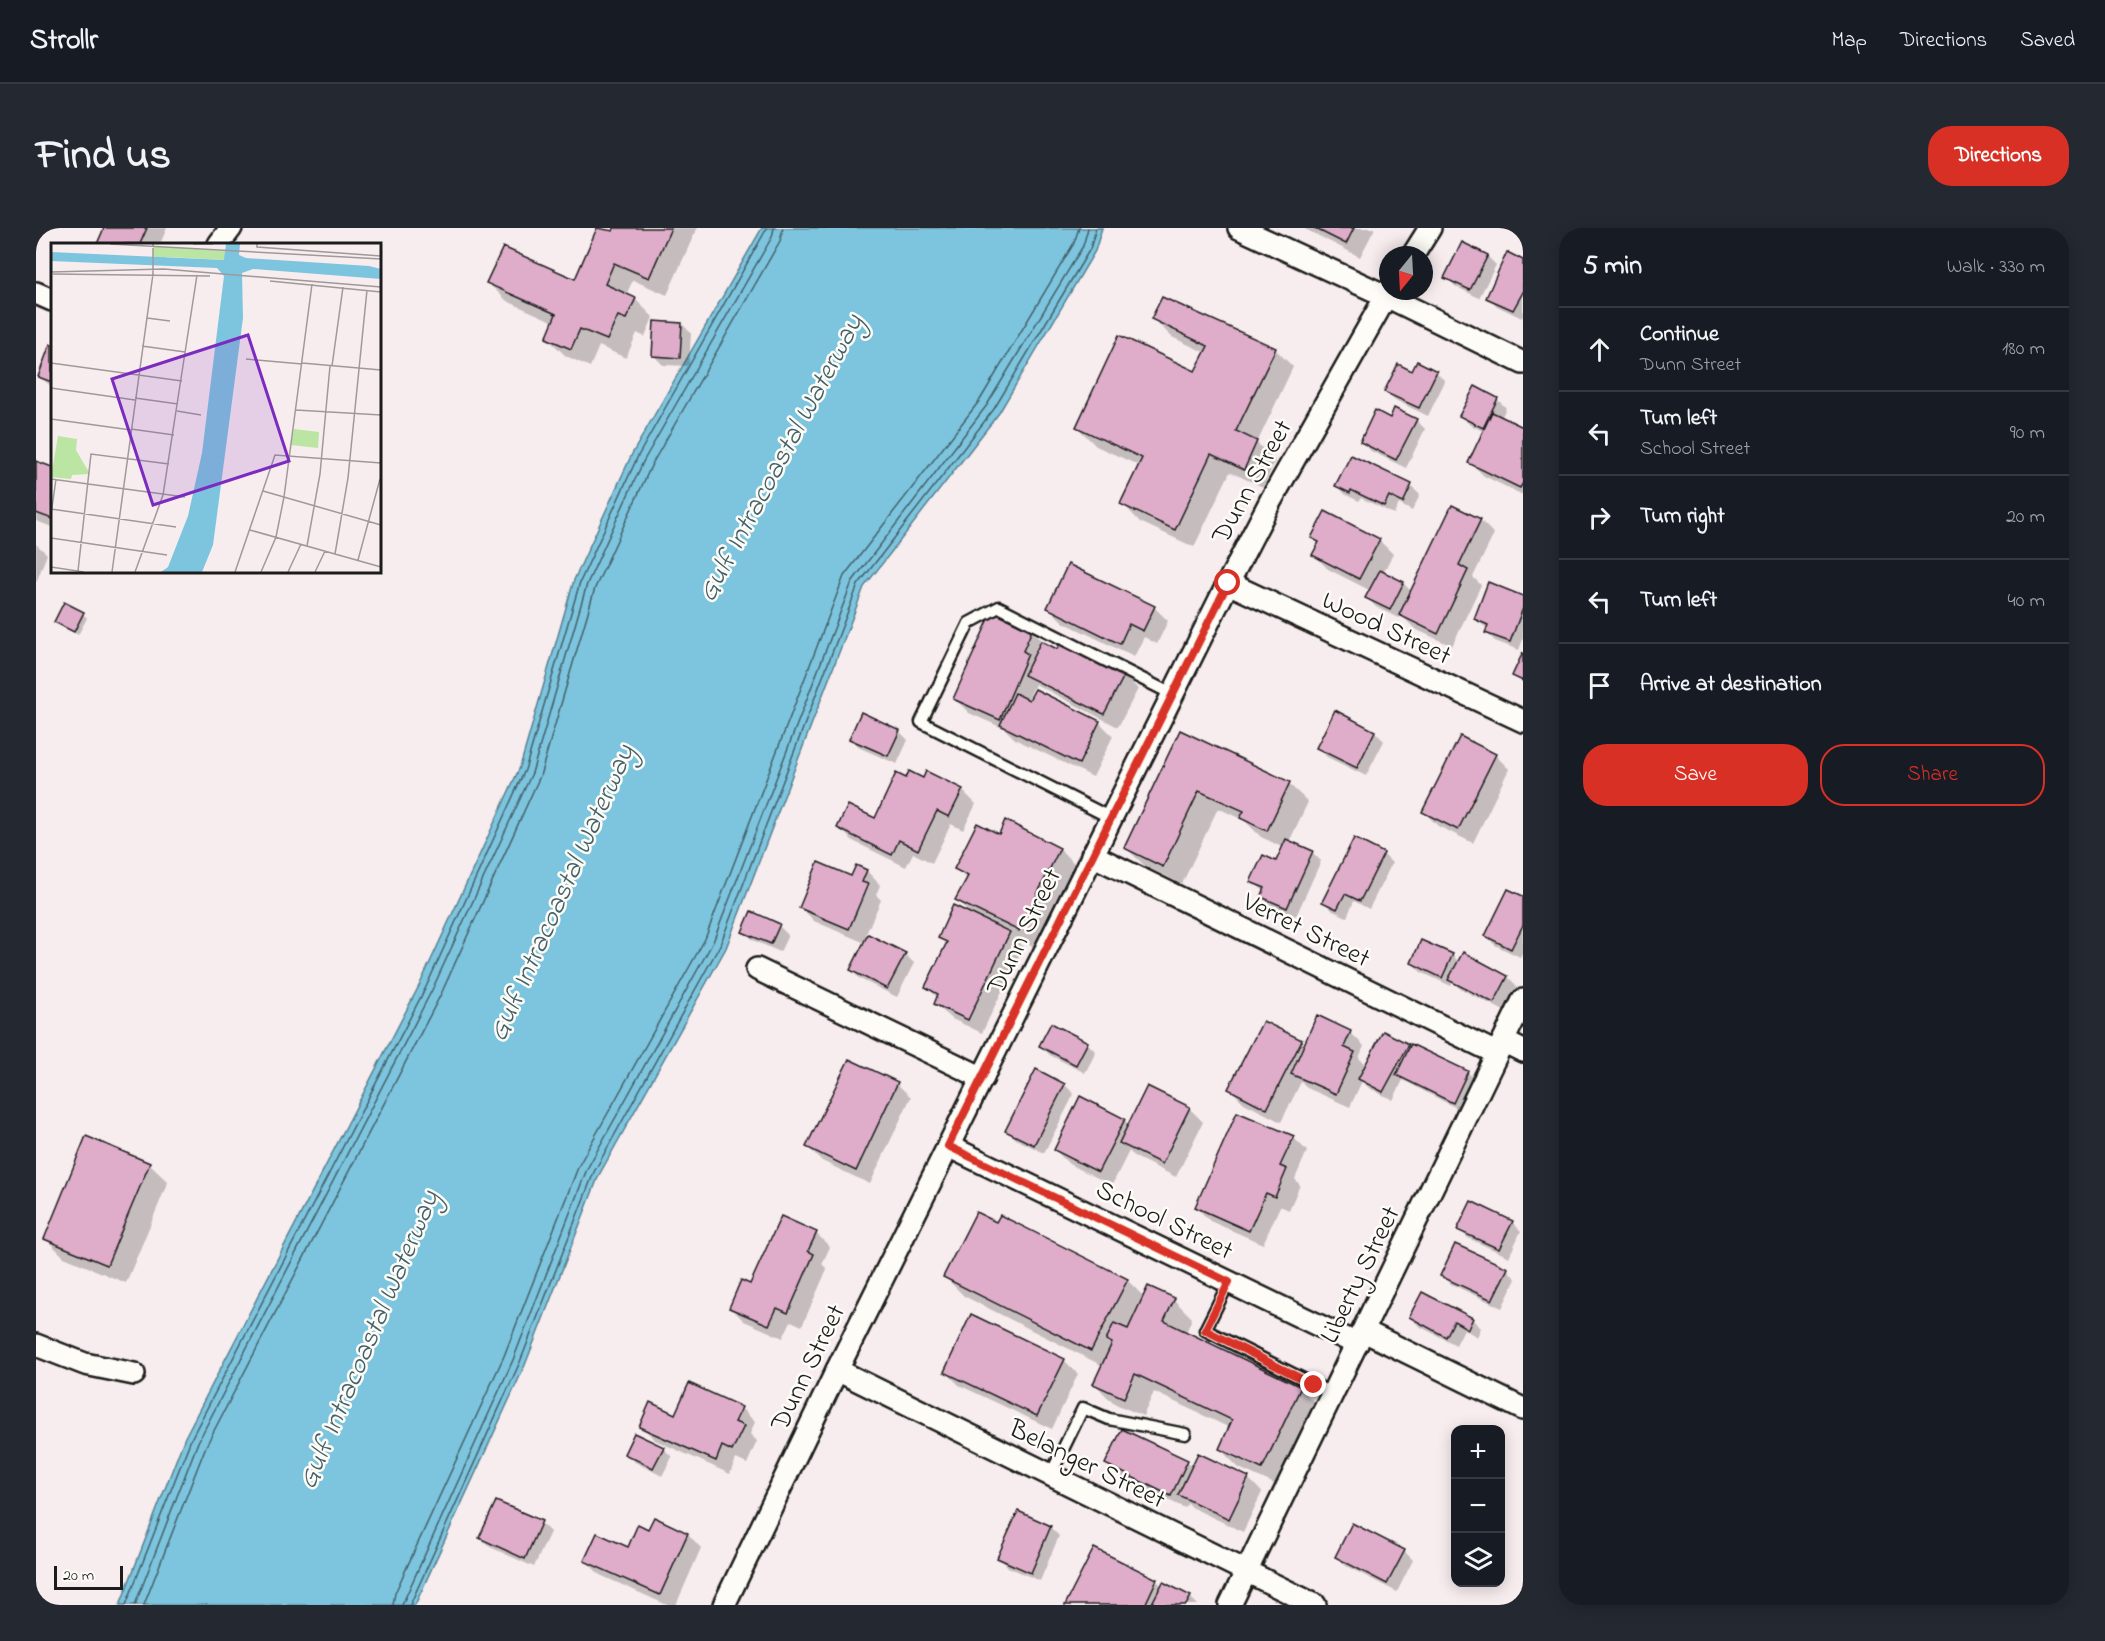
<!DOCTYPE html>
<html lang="en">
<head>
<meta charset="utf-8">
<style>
	body { margin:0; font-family:"Indie Flower",sans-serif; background:#242831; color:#f1f3f6 }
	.controls { position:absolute; right:18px; bottom:18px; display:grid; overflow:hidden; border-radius:12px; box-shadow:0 3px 15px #0003 }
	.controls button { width:54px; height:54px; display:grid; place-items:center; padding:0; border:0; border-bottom:2px solid #363941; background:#171b24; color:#f1f3f6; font:30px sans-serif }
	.compass { position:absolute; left:1343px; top:18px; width:54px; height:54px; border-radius:50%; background:#171b24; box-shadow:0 3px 15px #0003; rotate:198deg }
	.scale { position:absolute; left:18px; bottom:15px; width:69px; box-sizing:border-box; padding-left:6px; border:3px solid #1c1c1c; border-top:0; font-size:16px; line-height:21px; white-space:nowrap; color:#1c1c1c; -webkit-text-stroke:4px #fdfcf7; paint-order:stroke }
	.stop { position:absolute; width:18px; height:18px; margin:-14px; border:4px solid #d93025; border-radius:50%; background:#fff }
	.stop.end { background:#d93025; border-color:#fff; box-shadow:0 2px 6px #0008 }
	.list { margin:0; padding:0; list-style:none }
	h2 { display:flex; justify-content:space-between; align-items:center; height:78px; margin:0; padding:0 24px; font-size:26px }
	h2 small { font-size:20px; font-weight:400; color:#9ea1a6 }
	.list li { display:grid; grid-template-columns:39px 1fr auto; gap:18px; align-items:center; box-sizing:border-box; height:84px; padding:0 24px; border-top:2px solid #363941 }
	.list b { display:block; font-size:22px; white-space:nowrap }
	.list p { margin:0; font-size:20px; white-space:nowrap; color:#9ea1a6 }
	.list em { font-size:20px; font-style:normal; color:#9ea1a6 }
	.actions { display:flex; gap:12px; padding:18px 24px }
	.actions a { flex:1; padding:14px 0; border:2px solid #d93025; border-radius:24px; text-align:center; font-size:21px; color:#d93025 }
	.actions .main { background:#d93025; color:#fff }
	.icon { flex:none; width:33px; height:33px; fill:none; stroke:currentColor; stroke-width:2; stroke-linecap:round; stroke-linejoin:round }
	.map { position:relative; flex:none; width:1487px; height:1377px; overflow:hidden; border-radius:24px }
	header { display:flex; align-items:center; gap:36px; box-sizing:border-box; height:84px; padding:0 30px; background:#171b24; border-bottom:2px solid #363941 }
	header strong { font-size:28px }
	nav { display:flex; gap:33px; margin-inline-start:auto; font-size:21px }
	.intro { display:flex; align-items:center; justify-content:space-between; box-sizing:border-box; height:144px; padding:0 36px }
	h1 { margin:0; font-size:42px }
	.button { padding:15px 27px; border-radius:24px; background:#d93025; color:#fff; font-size:21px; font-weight:700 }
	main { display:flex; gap:36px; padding:0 36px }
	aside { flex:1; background:#171b24; border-radius:24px; box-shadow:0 3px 15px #0003 }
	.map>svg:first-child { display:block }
	.water { fill:#7dc5de; stroke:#568190; stroke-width:1.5 }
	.shadow { fill:#0003 }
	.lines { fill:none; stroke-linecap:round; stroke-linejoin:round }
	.shore { stroke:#43606a; stroke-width:1.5 }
	.building { fill:#dfadca; stroke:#1c1c1c; stroke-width:1.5 }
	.lane-casing { stroke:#1c1c1c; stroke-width:15 }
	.street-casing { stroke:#1c1c1c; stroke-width:26 }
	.lane { stroke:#fdfcf7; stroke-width:10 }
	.street { stroke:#fdfcf7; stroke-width:21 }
	.route { stroke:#d93025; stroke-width:8 }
	.labels { text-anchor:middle; stroke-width:5; stroke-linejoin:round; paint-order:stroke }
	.street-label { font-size:27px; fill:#1c1c1c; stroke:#fdfcf7 }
	.water-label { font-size:28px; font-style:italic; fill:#43606a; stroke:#fdfcf7 }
	.inset-road { fill:none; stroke:#9f999a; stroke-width:1.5 }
	.view { fill:#7b2cbf; fill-opacity:0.15; stroke:#7b2cbf; stroke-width:3 }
	.inset-edge { fill:none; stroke:#1c1c1c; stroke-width:3 }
</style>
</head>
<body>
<header>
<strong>Strollr</strong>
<nav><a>Map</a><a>Directions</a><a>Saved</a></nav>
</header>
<div class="intro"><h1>Find us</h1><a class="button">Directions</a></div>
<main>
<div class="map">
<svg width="1487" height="1377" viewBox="0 0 1487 1377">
	<rect width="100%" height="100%" fill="#f7ecee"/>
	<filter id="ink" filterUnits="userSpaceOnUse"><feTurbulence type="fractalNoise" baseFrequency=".0167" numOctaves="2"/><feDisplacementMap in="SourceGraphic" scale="12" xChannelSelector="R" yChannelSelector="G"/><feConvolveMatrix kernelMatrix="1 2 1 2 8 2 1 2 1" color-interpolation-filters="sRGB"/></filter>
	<g filter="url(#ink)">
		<path class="water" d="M726 0H1066L1059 23 963 185 828 359 690 720 563 947 489 1137 379 1377H84L149 1209 384 756 484 539 538 352 596 226Z"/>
		<g class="shadow">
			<path d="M69 0H131L124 16H62Z"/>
			<path d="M563 0 577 5 580 0H661L631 67 597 52 590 67 599 71 617 89 609 109 601 105 590 130 563 118 554 139 530 128 511 110 518 94 471 73 452 55 540 53Z"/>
			<path d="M1267 0H1339L1324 29Z"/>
			<path d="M1451 28 1460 37 1443 70 1419 58 1410 49Z"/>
			<path d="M1487 33V88L1486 90 1461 78 1452 69Z"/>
			<path d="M1117 91 1239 121 1257 139 1221 215 1239 233 1227 259 1194 244 1158 319 1104 294 1086 275 1104 238 1060 218 1041 199 1160 145 1170 125 1136 109Z"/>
			<path d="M646 96 655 105 653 138 627 137 618 128Z"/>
			<path d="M15 118 16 119V159L4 149Z"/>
			<path d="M1400 144 1409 153 1392 188 1359 172 1350 163 1377 145Z"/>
			<path d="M1461 171 1470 180 1465 190 1487 201V267L1448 248 1434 234 1449 204 1434 197 1425 188Z"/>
			<path d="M1355 192H1380L1389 201 1370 240 1335 223 1326 214Z"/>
			<path d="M0 234 16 241V299L0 293Z"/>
			<path d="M1301 258H1375L1384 267 1376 283 1363 276 1358 286 1325 270 1323 273 1310 267Z"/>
			<path d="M1444 292 1458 306 1437 349 1445 357 1416 418 1379 401 1365 387 1363 390 1340 379 1331 370 1335 363 1292 341 1278 327 1283 316 1277 310 1343 312 1357 326 1347 345 1367 355 1376 364Z"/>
			<path d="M0 316 11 326 0 355Z"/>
			<path d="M1033 338 1118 379 1132 393 1121 416 1108 409 1098 429 1027 394 1013 380Z"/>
			<path d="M1487 369V411L1483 422 1459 413 1450 404 1452 401 1439 391Z"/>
			<path d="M47 386 51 390 42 407 20 394Z"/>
			<path d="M995 403 1010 417 1088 447 1102 461 1082 499 999 456 990 476 1063 494 1077 508 1057 549 979 511 969 501 933 485 919 471Z"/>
			<path d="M863 503 872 512 861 536 824 520 815 510Z"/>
			<path d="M1144 504 1253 556 1272 574 1253 614 1276 624 1285 633 1260 688 1236 678 1227 669 1229 664 1216 653 1241 635 1248 620 1225 609 1209 593 1182 580 1146 656 1109 638 1090 620Z"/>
			<path d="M1339 504 1348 513 1330 548 1291 529 1282 520Z"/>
			<path d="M1459 527 1473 541 1437 615 1402 598 1388 584Z"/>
			<path d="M870 552H888L926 562 940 576 927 602 915 596 896 635 877 625 870 639 817 613 803 600 839 592Z"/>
			<path d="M963 608 1023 621 1042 639 1002 721 977 709 987 719 946 805 914 790 900 776 902 770 891 759 911 717 904 709 937 688 921 672 931 652 920 640Z"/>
			<path d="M1347 626 1356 635 1333 681 1318 673 1311 689 1297 683 1288 674Z"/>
			<path d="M821 639 831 643 844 657 840 667 845 672 830 706 869 726 878 735 861 769 824 751 815 742 829 715 778 693 765 679 816 650Z"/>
			<path d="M1487 670V724L1484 729 1459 717 1450 708Z"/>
			<path d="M743 698 752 707 744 724 717 712 708 703Z"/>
			<path d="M1416 727 1423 734 1472 749 1481 758 1468 783 1423 760 1417 754 1415 758 1385 744 1376 735Z"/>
			<path d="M1314 804 1328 818 1323 830 1331 838 1372 817 1431 844 1441 853 1426 883 1367 852 1357 872 1333 860 1326 853 1314 879 1271 860 1265 854 1245 894 1208 875 1194 861 1265 813 1269 818Z"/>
			<path d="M1051 815 1060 824 1049 845 1014 827 1005 818Z"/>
			<path d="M814 833 861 856 875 869 834 956 786 933 772 919Z"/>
			<path d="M1001 843 1029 857 1038 866 1008 925 980 911 971 902Z"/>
			<path d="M1153 880 1167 894 1140 949 1099 929 1093 923 1076 957 1033 936 1019 922 1088 892 1093 897Z"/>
			<path d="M1257 909 1271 923 1259 951 1264 957 1253 982 1244 978 1227 1016 1174 993 1160 979Z"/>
			<path d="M113 936 132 954 90 1055 28 1029 10 1011Z"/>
			<path d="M1476 994 1485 1003 1473 1029 1432 1010 1423 1001Z"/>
			<path d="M780 1005 794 1019 786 1036 791 1041 766 1098 755 1093 747 1110 708 1093 694 1079 715 1058Z"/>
			<path d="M1471 1041 1480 1051 1466 1080 1415 1056 1406 1047Z"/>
			<path d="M909 1049 1091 1052 1109 1070 1138 1072 1156 1090 1150 1105 1264 1160 1282 1178 1245 1259 1203 1240 1184 1221 1194 1200 1118 1164 1107 1188 1077 1175 1059 1156 1067 1138 928 1068Z"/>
			<path d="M1374 1089 1436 1091 1445 1100 1441 1109 1428 1101 1420 1117 1383 1098Z"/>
			<path d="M1028 1132 1042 1146 1016 1201 923 1157 909 1143Z"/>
			<path d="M705 1180 719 1194 714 1206 721 1213 711 1236 700 1231 694 1246 619 1212 605 1198 640 1188Z"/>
			<path d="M627 1220 636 1229 626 1248 599 1234 590 1225Z"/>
			<path d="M1151 1233 1156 1239 1212 1250 1226 1264 1207 1304 1157 1280 1152 1275 1149 1280 1085 1250 1071 1236Z"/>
			<path d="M619 1291 652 1306 665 1320 640 1377H631L564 1347 550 1333 592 1321 613 1303Z"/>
			<path d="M505 1295 514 1304 498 1339 454 1319 445 1310Z"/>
			<path d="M1014 1299 1023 1308 1004 1353 972 1339 963 1329Z"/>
			<path d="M1059 1322 1121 1353 1126 1358 1154 1369 1162 1377H1031Z"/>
			<path d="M1368 1323 1377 1332 1361 1364 1310 1338 1301 1329Z"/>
		</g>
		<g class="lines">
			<g class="shore">
				<path d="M90 1377 155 1211 390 759 489 542 544 354 602 228 731 0"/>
				<path d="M99 1377 162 1214 396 762 496 545 551 356 608 232 736 9 738 0"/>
				<path d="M108 1377 170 1218 405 766 504 548 559 360 616 236 744 13 747 0"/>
				<path d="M357 1377 359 1365 468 1128 543 937 669 711 808 348 944 172 1038 15 1043 0"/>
				<path d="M366 1377 477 1132 551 941 677 714 816 354 951 177 1047 18 1052 0"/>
				<path d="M374 1377 484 1134 558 944 684 717 822 357 958 181 1054 21 1060 0"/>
			</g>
		</g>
		<g class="building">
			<path d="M68 0H111L104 16H61Z"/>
			<path d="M561 0 577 3 578 0H635L613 50 578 35 569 56 600 70 590 91 582 88 571 112 544 101 535 121 510 110 520 86 450 55 467 19 539 51Z"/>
			<path d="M1278 0H1318L1310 16Z"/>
			<path d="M1426 14 1452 27 1434 62 1408 50Z"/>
			<path d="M1471 24 1487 32V64L1477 82 1450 70Z"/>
			<path d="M1126 69 1240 120 1200 203 1221 213 1208 242 1175 226 1139 302 1084 276 1106 230 1040 199 1083 107 1159 143 1172 118 1115 91Z"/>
			<path d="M618 93 646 95 644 130 616 128Z"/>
			<path d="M14 116 16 117V154L2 149Z"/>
			<path d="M1381 133 1401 143 1383 180 1348 164 1362 136 1376 143Z"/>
			<path d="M1439 158 1462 170 1447 200 1423 188Z"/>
			<path d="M1358 180 1381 191 1360 232 1324 214 1339 182 1354 190Z"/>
			<path d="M1456 184 1487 199V255L1484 260 1432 235Z"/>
			<path d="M1315 227 1376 256 1367 275 1353 268 1348 278 1315 262 1314 265 1299 258Z"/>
			<path d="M0 233 16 239V291L0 285Z"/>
			<path d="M1416 277 1445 291 1423 337 1432 342 1402 406 1363 387Z"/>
			<path d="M1289 283 1344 311 1323 351 1276 327 1283 314 1275 310Z"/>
			<path d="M1032 336 1119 378 1107 403 1093 396 1084 416 1011 380Z"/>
			<path d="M1344 342 1368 354 1354 382 1329 370Z"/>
			<path d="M1452 354 1487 368V380L1474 414 1449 405 1452 397 1438 391Z"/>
			<path d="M28 374 48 384 38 404 18 394Z"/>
			<path d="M956 384 996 402 987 423 992 426 964 492 917 471Z"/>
			<path d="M1005 413 1021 421 1024 414 1089 446 1068 486 988 447Z"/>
			<path d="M1487 424V453L1476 448Z"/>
			<path d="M999 461 1064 493 1043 536 964 497 979 465 993 472Z"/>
			<path d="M1299 482 1339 503 1321 540 1280 520Z"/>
			<path d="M825 484 864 502 852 528 813 511Z"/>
			<path d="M1144 502 1254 554 1231 603 1204 590 1208 583 1163 563 1127 639 1088 620Z"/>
			<path d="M1424 508 1460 526 1422 602 1386 584Z"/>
			<path d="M873 543 887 550 890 543 927 561 913 589 901 583 882 622 863 612 856 627 801 600 812 577 839 590 860 545 870 550Z"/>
			<path d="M969 592 1024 620 983 703 919 672 932 648 918 641 941 595 963 606Z"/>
			<path d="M1318 610 1348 625 1324 673 1309 666 1301 681 1286 674Z"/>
			<path d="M1250 611 1277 623 1251 680 1225 669 1229 660 1214 654 1227 627 1240 633Z"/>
			<path d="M782 634 815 648 820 637 831 642 826 654 832 656 813 701 763 680Z"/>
			<path d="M1472 661 1487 668V697L1475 721 1449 708Z"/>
			<path d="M917 677 974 704 932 792 898 776 902 766 889 759 911 714 902 710Z"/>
			<path d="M715 683 744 696 735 716 706 704Z"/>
			<path d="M832 706 870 725 851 761 814 742Z"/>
			<path d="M1385 712 1417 726 1406 750 1375 735Z"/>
			<path d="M1427 724 1472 748 1458 775 1412 752Z"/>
			<path d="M1281 787 1315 803 1308 819 1319 824 1300 866 1255 846Z"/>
			<path d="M1227 793 1266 812 1231 881 1192 861Z"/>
			<path d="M1015 795 1052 814 1040 837 1003 818Z"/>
			<path d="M1347 803 1373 816 1347 864 1322 851Z"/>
			<path d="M1375 816 1432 843 1417 875 1360 847Z"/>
			<path d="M813 831 862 854 820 943 770 919Z"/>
			<path d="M1000 841 1029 856 998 917 969 903Z"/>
			<path d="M1111 858 1154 879 1126 936 1083 915Z"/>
			<path d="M1044 868 1089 891 1062 944 1018 922Z"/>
			<path d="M1201 884 1258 908 1244 938 1251 941 1239 969 1230 965 1213 1003 1159 979Z"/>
			<path d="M50 908 114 935 71 1037 8 1011Z"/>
			<path d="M1435 973 1477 993 1463 1021 1421 1002Z"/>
			<path d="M940 984 960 994 964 987 1092 1051 1055 1123 907 1049Z"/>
			<path d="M745 988 781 1004 772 1023 778 1026 752 1085 741 1080 733 1097 693 1080 705 1052 714 1056Z"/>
			<path d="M1419 1016 1472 1040 1456 1072 1404 1048Z"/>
			<path d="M1112 1058 1139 1070 1128 1093 1265 1159 1226 1241 1183 1221 1196 1192 1099 1146 1088 1170 1057 1156 1076 1115 1070 1112 1078 1095 1092 1101Z"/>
			<path d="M1386 1064 1437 1090 1432 1101 1418 1093 1410 1109 1373 1089Z"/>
			<path d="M935 1086 1029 1131 1001 1188 908 1144Z"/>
			<path d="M653 1155 706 1179 699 1194 708 1198 696 1223 686 1218 680 1233 603 1199 614 1174 639 1186Z"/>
			<path d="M1086 1201 1152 1232 1135 1268 1069 1236Z"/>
			<path d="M598 1205 628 1219 617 1240 588 1226Z"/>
			<path d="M1162 1225 1213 1249 1193 1291 1142 1267Z"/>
			<path d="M460 1273 506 1293 489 1331 443 1310Z"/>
			<path d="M982 1283 1015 1298 995 1345 961 1330Z"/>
			<path d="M618 1289 652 1305 624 1367 548 1333 561 1305 592 1319 602 1296 612 1301Z"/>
			<path d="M1316 1295 1369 1322 1351 1356 1299 1329Z"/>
			<path d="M1058 1320 1121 1351 1109 1377H1029Z"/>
			<path d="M1127 1354 1155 1368 1150 1377H1115Z"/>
		</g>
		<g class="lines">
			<defs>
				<g id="lane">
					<path d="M1075 590 885 494 933 395 963 379 1136 466"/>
					<path d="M1193 1054 1169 1102 1297 1166"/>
					<path d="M1014 1248 1047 1180 1073 1191 1149 1206"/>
				</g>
				<g id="street">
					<path d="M1203 0 1350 68 1487 135"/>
					<path d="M183 16 195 0"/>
					<path d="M1377 27 1394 0"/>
					<path d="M0 65 16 72"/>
					<path d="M1192 355 1487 493"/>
					<path d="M1056 627 1460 825"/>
					<path d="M721 741 947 850"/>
					<path d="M1467 813 1487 823"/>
					<path d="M912 918 1321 1116"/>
					<path d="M1328 1103 1487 1181"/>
					<path d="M0 1117 49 1136 98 1146"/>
					<path d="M801 1142 1279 1377"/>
					<path d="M688 1377 801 1142 1192 355 1235 272 1353 63"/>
					<path d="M1194 1377 1487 772"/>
				</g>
			</defs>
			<use href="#lane" class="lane-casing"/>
			<use href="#street" class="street-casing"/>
			<use href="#lane" class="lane"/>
			<use href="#street" class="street"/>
		</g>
	</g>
	<g class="lines" filter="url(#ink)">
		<path class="route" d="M1192 355 912 918 1193 1054 1169 1102 1278 1157"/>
	</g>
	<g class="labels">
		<g class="street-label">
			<text transform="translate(1215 253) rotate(-61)" y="9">Dunn Street</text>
			<text transform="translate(1351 399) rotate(25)" y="9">Wood Street</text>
			<text transform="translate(1271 701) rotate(26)" y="9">Verret Street</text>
			<text transform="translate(987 703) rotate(-64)" y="9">Dunn Street</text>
			<text transform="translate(1129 991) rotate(26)" y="9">School Street</text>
			<text transform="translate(1323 1046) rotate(-64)" y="9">Liberty Street</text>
			<text transform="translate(771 1139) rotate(-64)" y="9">Dunn Street</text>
			<text transform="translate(1052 1235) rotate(26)" y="9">Belanger Street</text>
		</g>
		<g class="water-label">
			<text transform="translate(743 229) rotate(-62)" y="10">Gulf Intracoastal Waterway</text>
			<text transform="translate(524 664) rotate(-66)" y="10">Gulf Intracoastal Waterway</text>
			<text transform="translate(331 1111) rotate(-67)" y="10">Gulf Intracoastal Waterway</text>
		</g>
	</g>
	<g transform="translate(15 15)">
		<rect width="330" height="330" fill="#f7ecee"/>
		<path d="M102 3 175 8 174 17 116 14 113 17 102 13ZM243 186 268 189 267 205 240 202ZM7 193 26 196 25 207 39 231 21 232 20 236 0 234Z" fill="#bae5a2"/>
		<path d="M175 1H189L188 12 195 15 318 23 330 26V36L202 26 191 30 192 75 162 302 151 329H110L117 324 137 273 151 210 173 33 166 25 0 18V9L173 17Z" fill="#7dc5de"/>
		<path class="inset-road" d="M59 1 330 16M142 1H162M206 1V4L330 13M0 29 113 26 330 44M2 31 159 33M219 38 330 49M96 75 119 78M91 103 134 109M195 116 251 121M0 120 131 138M251 120 330 127M281 123 292 44M0 145 84 157M84 155 127 161M245 167 330 172M126 168 150 172M0 176 80 187M80 186 123 192M0 236 134 254M212 248 330 282M0 266 125 284M0 272 5 236M199 287 330 324M0 295 116 312M256 303 269 231 279 123M284 311 297 235 316 47M307 317 329 236M0 324 33 329M27 328 40 211 118 221M61 329 102 31V1M84 329 112 252 146 32M184 329 224 212 330 220M210 329 225 294 233 254 261 41M237 329 250 301M264 329 274 308"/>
		<path class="view" d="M197 92 238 218 102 262 61 136Z"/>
		<rect width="330" height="330" class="inset-edge"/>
	</g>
</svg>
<div class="controls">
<button>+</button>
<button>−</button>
<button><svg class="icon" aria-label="layers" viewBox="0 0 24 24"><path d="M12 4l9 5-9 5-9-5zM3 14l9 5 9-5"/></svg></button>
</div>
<svg class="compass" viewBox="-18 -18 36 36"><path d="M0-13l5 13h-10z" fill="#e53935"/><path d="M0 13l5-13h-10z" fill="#9ea1a6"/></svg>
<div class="scale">20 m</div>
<div class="stop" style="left:1192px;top:355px"></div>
<div class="stop end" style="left:1278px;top:1157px"></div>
</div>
<aside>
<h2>5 min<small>Walk · 330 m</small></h2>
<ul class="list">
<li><svg class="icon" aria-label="ahead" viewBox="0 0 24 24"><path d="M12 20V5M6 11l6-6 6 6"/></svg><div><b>Continue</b><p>Dunn Street</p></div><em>180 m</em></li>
<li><svg class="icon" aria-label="left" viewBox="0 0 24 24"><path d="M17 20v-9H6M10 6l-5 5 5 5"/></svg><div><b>Turn left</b><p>School Street</p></div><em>90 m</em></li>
<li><svg class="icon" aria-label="right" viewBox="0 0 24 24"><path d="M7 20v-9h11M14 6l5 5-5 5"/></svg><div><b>Turn right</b></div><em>20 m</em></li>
<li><svg class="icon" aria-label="left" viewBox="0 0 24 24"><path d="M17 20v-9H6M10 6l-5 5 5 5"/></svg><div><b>Turn left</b></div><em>40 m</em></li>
<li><svg class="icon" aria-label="arrive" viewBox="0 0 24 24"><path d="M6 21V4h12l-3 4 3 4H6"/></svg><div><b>Arrive at destination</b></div></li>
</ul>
<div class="actions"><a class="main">Save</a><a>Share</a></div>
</aside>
</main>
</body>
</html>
